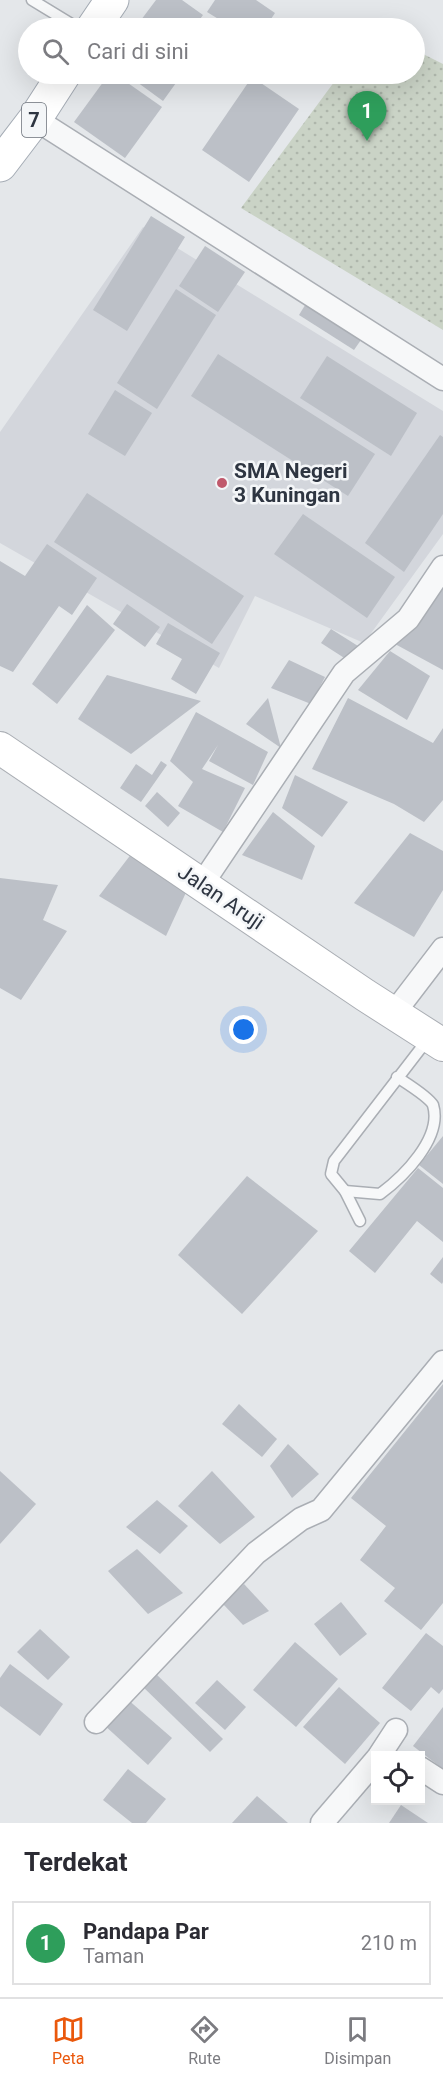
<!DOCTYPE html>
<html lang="id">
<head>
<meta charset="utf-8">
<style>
	body { margin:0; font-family:Roboto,sans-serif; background:#f2f2f3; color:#2b2b33 }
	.controls { position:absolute; right:18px; bottom:18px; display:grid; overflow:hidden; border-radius:0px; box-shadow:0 6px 24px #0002 }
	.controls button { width:54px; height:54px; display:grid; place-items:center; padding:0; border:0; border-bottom:2px solid #e1e1e2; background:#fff; color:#2b2b33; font:30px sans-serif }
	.you { position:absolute; left:244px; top:1030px; width:21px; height:21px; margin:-15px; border:4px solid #fff; border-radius:50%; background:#1a73e8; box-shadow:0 0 0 9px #1a73e833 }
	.badge { display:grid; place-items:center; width:39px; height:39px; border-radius:50%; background:#ea580c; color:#fff; font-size:20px; font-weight:700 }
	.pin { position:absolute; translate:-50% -50px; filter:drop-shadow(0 2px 3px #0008) }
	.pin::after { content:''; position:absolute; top:32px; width:21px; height:18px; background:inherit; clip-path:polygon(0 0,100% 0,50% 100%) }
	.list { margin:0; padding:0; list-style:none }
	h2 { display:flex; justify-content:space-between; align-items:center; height:78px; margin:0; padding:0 24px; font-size:26px }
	h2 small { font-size:20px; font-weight:400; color:#7c7c81 }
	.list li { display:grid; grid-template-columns:39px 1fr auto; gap:18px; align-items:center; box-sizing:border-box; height:84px; margin:0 12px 12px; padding:0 12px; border:2px solid #e1e1e2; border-radius:0px }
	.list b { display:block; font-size:22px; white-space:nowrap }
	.list p { margin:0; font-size:20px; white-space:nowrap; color:#7c7c81 }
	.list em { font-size:20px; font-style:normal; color:#7c7c81 }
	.icon { flex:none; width:33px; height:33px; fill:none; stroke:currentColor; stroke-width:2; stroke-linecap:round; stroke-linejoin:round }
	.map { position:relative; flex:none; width:443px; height:1823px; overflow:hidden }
	.search { position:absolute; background:#fff; box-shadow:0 6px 24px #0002; left:18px; right:18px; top:18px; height:66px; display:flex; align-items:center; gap:15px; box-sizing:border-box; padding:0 21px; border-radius:33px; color:#7c7c81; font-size:22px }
	.sheet { height:174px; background:#fff }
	nav { display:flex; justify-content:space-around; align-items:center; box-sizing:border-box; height:84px; border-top:2px solid #e1e1e2; background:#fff; font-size:16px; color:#7c7c81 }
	nav a { display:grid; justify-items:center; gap:3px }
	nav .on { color:#ea580c }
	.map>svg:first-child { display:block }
	.built { fill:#d3d6dc }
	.grass { fill:url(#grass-dots) }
	.building { fill:#bcc0c7 }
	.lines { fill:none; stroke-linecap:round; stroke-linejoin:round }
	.lane-casing { stroke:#aaaeb4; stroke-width:13 }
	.street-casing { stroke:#aaaeb4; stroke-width:25 }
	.secondary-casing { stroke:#aaaeb4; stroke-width:34 }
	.primary-casing { stroke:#a5acb5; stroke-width:35 }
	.lane { stroke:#f7f8f9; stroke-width:10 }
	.street { stroke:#f7f8f9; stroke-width:22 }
	.secondary { stroke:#fff; stroke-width:32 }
	.primary { stroke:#fff; stroke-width:33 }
	.poi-dot { fill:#c0596c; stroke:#f4f6f8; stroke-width:2 }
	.labels { text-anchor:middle; stroke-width:5; stroke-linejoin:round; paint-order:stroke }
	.shield { fill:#f4f6f8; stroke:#696f78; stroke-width:1.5 }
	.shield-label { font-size:20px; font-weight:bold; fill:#2e3541 }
	.poi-label { font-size:21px; font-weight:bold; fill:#2e3541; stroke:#f4f6f8; text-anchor:start }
	.street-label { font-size:21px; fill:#2e3541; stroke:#f4f6f8 }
</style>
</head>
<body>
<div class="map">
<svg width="443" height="1823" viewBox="0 0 443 1823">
	<defs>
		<pattern id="grass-dots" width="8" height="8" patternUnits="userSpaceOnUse" patternTransform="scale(1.5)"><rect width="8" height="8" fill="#cad3c6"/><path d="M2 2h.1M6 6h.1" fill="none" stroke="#aeb6ab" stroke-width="1.8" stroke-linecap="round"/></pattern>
	</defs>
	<rect width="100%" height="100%" fill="#e4e7ea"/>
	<path class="built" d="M143 227 443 411V534L364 643 255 596 219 668 0 543V432Z"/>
	<path class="grass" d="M415 50 443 64V330L241 208 340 74H414Z"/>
	<g class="building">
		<path d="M156 0H182L203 15 198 22 207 28H144L138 24Z"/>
		<path d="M215 0H256L275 13 265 28H233L207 12Z"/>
		<path d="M109 74H115L162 107 125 158 74 122Z"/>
		<path d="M126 74H178L181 76 163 101Z"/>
		<path d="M252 77 299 109 249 182 202 150Z"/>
		<path d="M151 216 185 237 127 331 93 310Z"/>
		<path d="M205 246 245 272 218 312 179 286Z"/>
		<path d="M176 289 216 315 157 409 117 383Z"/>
		<path d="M307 302 363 337 354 350 299 315Z"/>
		<path d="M218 354 375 454 348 496 191 396Z"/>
		<path d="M327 356 417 413 391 456 300 398Z"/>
		<path d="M115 390 152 413 125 456 88 434Z"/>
		<path d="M440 435 443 437V514L404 572 365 543Z"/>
		<path d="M87 493 244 596 212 644 54 542Z"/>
		<path d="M303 514 395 577 367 618 274 554Z"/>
		<path d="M47 544 97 578 72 615 59 606 13 672 0 666V561L25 576Z"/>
		<path d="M443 588V670L395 644Z"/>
		<path d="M127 604 160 627 145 647 113 624Z"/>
		<path d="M87 605 115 630 57 704 32 684Z"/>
		<path d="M168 623 220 653 196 694 171 679 182 659 156 644Z"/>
		<path d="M331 629 358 646 349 661 321 643Z"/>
		<path d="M390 651 430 676 407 720 358 690Z"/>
		<path d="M289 660 325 677 311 704 271 688Z"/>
		<path d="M107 675 201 701 131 754 78 719Z"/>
		<path d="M268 698 281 748 246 724Z"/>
		<path d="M348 698 433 743 443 728V800L424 822 394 804 312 769Z"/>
		<path d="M196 712 268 752 253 785 209 761 218 745 202 769 245 788 223 832 178 806 193 782 170 761Z"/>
		<path d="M161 761 167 765 141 802 120 788 136 764 152 775Z"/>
		<path d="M295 775 348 802 322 837 282 808Z"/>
		<path d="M157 792 180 813 168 827 145 806Z"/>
		<path d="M273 812 315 846 302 880 242 855Z"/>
		<path d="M410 833 443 851V890L414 937 354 903Z"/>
		<path d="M132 853 189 886 166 936 99 896Z"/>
		<path d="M0 878 58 885 43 920 67 931 21 1000 0 988Z"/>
		<path d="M443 1136V1184L419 1165Z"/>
		<path d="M418 1168 443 1188V1242L417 1221 375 1273 349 1251Z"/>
		<path d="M247 1176 318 1231 242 1314 178 1255Z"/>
		<path d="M443 1257V1282L442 1284 430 1274Z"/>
		<path d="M443 1384V1603L421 1630 384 1601 395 1588 360 1560 386 1526 351 1498Z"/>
		<path d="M239 1404 277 1439 262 1457 222 1424Z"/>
		<path d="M288 1444 319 1474 292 1498 270 1466Z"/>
		<path d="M0 1471 36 1504 0 1544Z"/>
		<path d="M212 1471 255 1517 220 1544 178 1506Z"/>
		<path d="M157 1500 188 1526 160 1554 126 1527Z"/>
		<path d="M137 1549 183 1593 148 1614 108 1571Z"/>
		<path d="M244 1584 269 1611 243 1625 223 1604Z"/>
		<path d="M341 1602 367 1634 340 1656 314 1624Z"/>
		<path d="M40 1629 70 1657 48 1680 17 1652Z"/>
		<path d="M426 1633 443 1646V1689L439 1694 431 1687 411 1711 382 1688Z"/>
		<path d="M295 1642 338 1679 296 1727 253 1690Z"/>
		<path d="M10 1664 63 1704 40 1736 0 1706V1678Z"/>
		<path d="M153 1671 223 1739 210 1752 140 1684Z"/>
		<path d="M217 1680 246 1707 225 1730 195 1703Z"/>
		<path d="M339 1687 380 1723 345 1764 303 1727Z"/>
		<path d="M126 1698 172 1738 148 1765 103 1724Z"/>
		<path d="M443 1707V1769L413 1746Z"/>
		<path d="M128 1769 166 1799 146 1823H132L103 1800Z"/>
		<path d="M257 1796 288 1823H232Z"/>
		<path d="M401 1805 428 1823H389Z"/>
	</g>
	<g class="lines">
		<defs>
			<g id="lane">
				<path d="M32 0 78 28"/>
				<path d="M345 1191 380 1194C403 1177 443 1138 433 1105 429 1097 406 1083 397 1077"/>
				<path d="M360 1221 345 1191 331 1174 334 1161 428 1039"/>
			</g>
			<g id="street">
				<path d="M35 119 443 379"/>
				<path d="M202 884 344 673 408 619 443 567"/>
				<path d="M394 1013 443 949"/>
				<path d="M96 1722 256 1553 301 1519 321 1510 443 1362"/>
				<path d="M379 1756 396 1730"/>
				<path d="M420 1768 443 1783"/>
				<path d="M322 1823 376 1760"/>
			</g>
			<path id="secondary" d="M0 748 365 995 443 1045"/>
			<g id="primary">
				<path d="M93 28 112 0"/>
				<path d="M0 165 35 119 64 74"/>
			</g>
		</defs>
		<use href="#lane" class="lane-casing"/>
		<use href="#street" class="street-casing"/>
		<use href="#secondary" class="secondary-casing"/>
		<use href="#primary" class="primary-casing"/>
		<use href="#lane" class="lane"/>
		<use href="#street" class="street"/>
		<use href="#secondary" class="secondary"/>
		<use href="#primary" class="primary"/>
	</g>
	<circle class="poi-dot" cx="222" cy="483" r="6"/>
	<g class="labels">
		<rect class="shield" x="22" y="103" width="24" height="34" rx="4.5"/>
		<g class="shield-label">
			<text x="34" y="127">7</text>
		</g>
		<g class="poi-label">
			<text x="234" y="478">SMA Negeri<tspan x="234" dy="24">3 Kuningan</tspan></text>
		</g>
		<g class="street-label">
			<text transform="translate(221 897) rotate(34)" y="7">Jalan Aruji</text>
		</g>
	</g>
</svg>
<div class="controls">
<button><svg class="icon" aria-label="locate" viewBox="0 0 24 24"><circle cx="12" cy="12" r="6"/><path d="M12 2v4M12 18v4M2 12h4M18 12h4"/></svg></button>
</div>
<div class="you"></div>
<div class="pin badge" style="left:367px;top:141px;background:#2e9e5b">1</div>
<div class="search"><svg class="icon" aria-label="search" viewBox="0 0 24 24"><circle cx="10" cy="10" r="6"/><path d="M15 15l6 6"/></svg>Cari di sini</div>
</div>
<section class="sheet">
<h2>Terdekat<small></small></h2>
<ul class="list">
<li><span class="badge" style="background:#2e9e5b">1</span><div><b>Pandapa Par</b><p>Taman</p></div><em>210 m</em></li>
</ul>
</section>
<nav>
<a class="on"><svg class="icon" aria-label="map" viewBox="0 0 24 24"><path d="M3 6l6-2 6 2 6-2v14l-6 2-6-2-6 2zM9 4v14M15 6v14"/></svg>Peta</a>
<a><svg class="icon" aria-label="directions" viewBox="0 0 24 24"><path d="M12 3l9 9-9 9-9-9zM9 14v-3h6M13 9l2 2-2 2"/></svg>Rute</a>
<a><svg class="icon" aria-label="saved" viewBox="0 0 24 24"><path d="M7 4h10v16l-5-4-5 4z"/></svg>Disimpan</a>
</nav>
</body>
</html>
